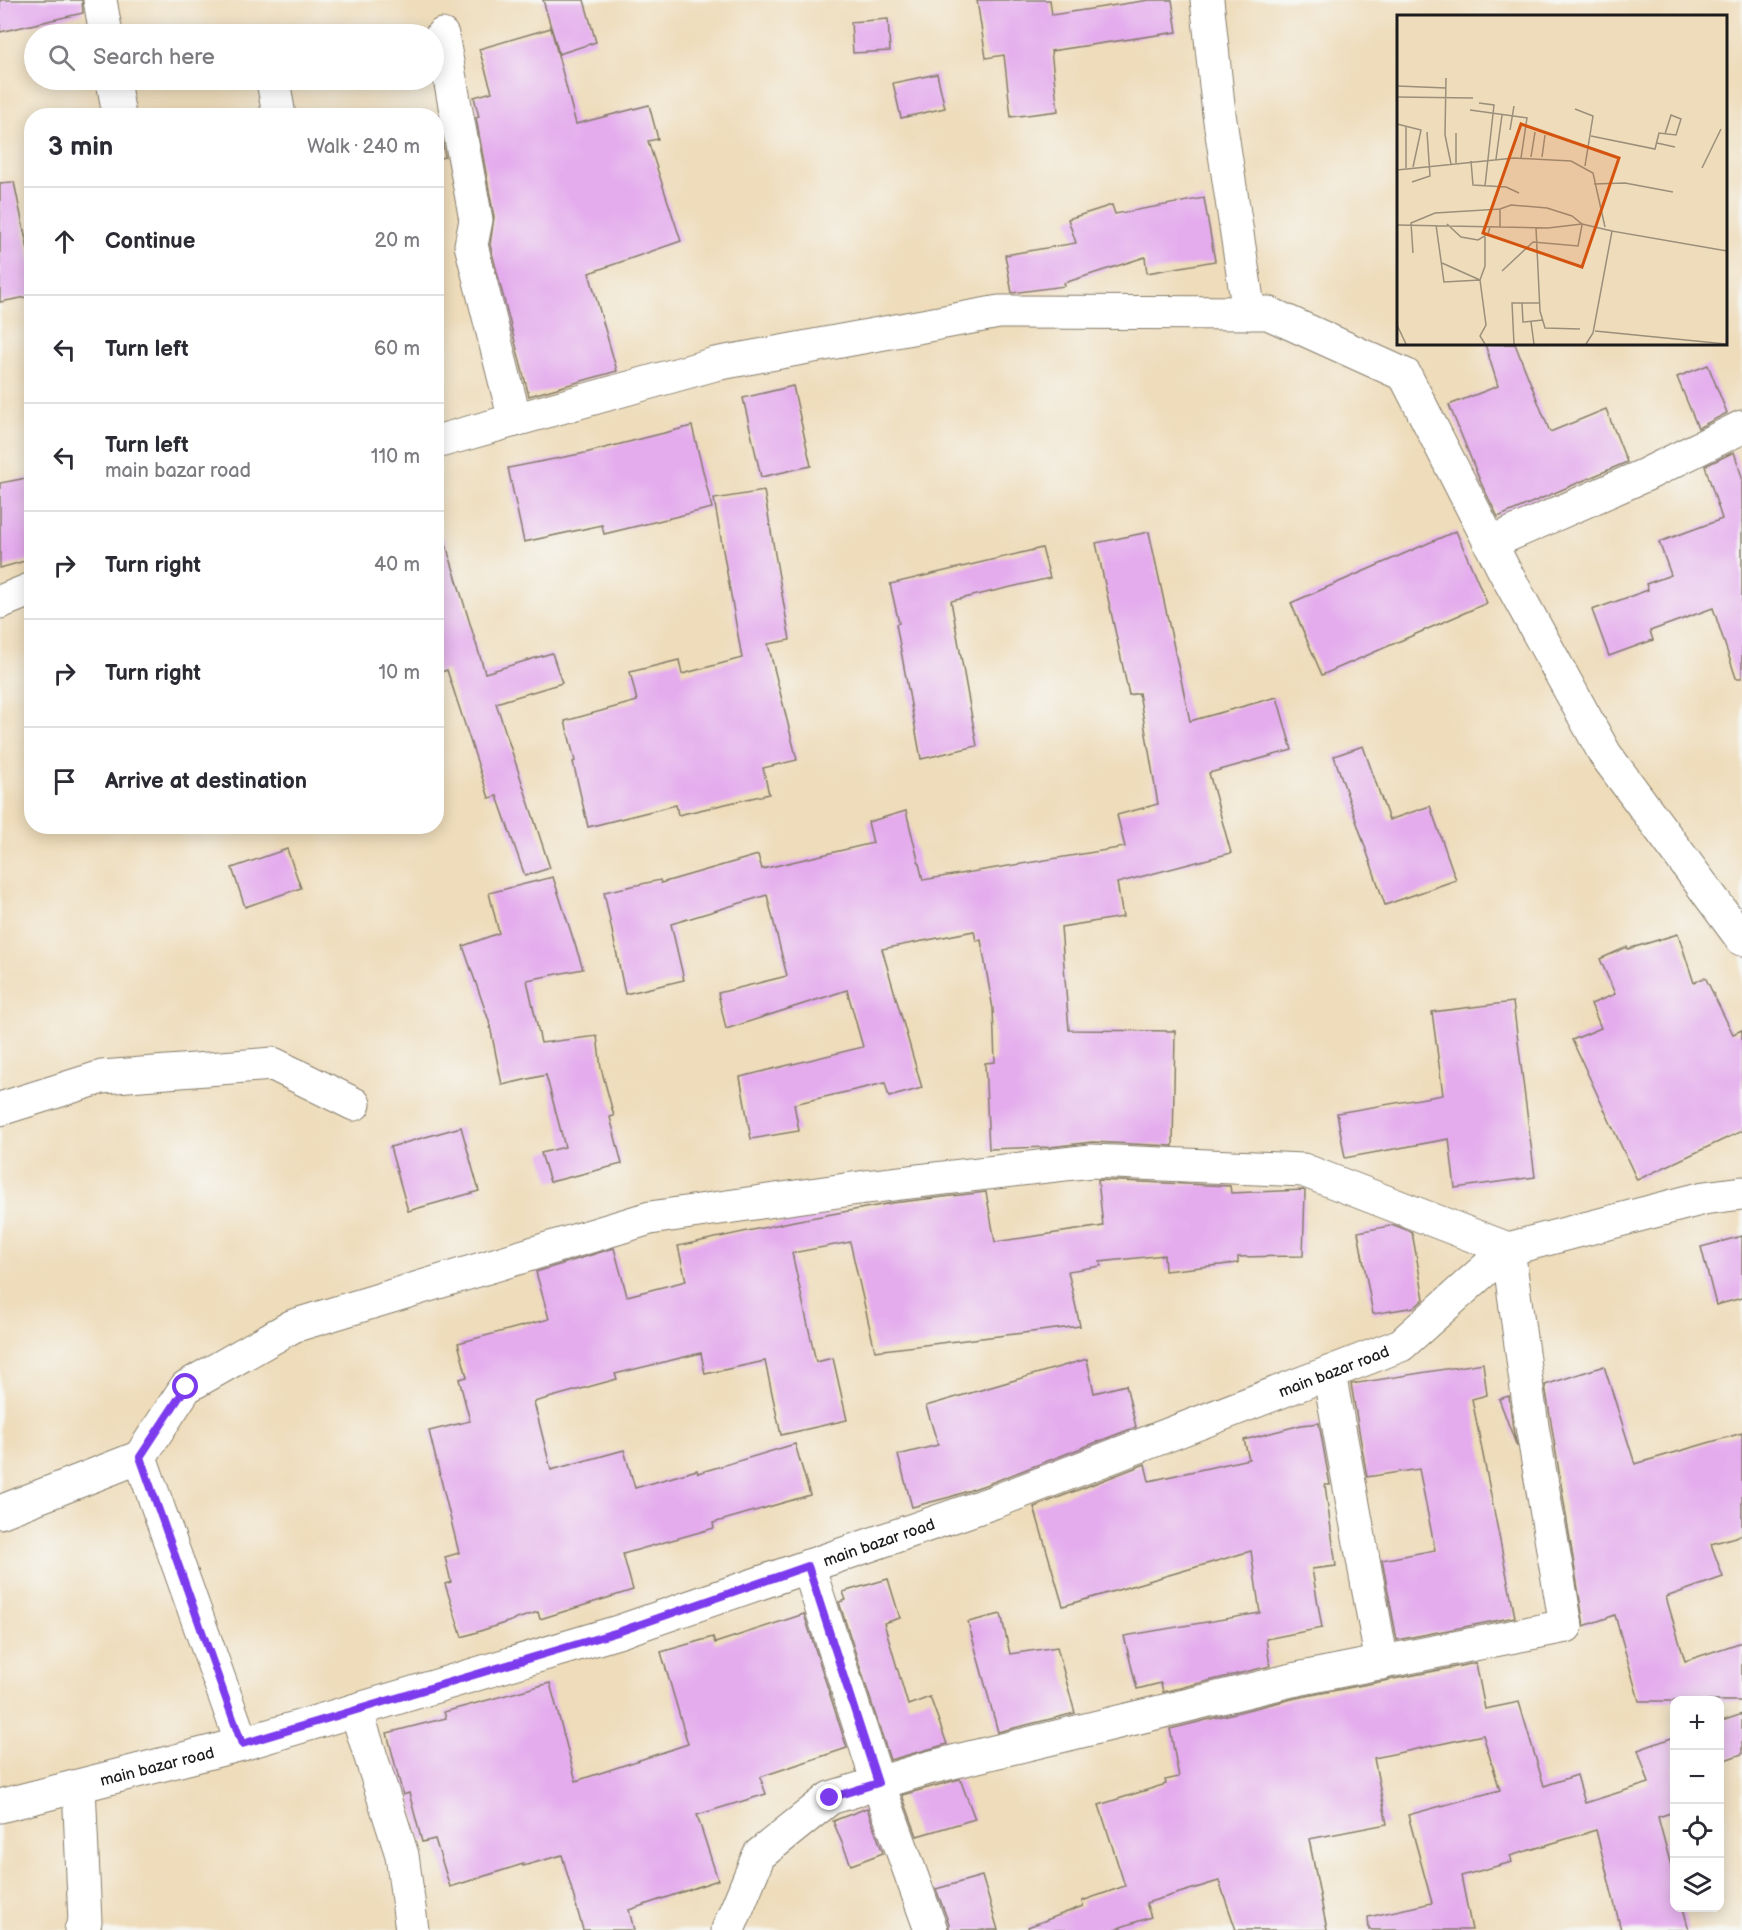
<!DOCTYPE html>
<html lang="en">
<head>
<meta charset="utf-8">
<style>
	body { margin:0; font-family:"Balsamiq Sans",sans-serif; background:#f7f7f7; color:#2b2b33 }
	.controls { position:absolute; right:18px; bottom:18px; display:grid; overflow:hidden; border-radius:12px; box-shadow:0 3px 15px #0003 }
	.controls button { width:54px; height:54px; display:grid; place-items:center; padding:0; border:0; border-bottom:2px solid #e1e1e2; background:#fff; color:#2b2b33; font:30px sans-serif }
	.stop { position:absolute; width:18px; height:18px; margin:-14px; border:4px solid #7c3aed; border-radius:50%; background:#fff }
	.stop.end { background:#7c3aed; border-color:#fff; box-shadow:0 2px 6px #0008 }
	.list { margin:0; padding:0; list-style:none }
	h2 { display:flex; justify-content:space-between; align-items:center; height:78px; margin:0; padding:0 24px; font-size:26px }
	h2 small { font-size:20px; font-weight:400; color:#7c7c81 }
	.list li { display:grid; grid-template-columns:39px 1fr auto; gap:18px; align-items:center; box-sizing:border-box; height:108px; padding:0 24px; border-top:2px solid #e1e1e2 }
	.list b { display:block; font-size:22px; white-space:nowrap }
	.list p { margin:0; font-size:20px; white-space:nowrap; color:#7c7c81 }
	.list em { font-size:20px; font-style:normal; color:#7c7c81 }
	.icon { flex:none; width:33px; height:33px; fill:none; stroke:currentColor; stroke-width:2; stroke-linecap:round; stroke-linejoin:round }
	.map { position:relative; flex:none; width:1742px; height:1930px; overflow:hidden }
	.search { position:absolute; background:#fff; box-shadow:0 3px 15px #0003; left:24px; top:24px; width:420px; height:66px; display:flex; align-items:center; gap:15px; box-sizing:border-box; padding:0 21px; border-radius:33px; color:#7c7c81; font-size:22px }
	.panel { position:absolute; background:#fff; box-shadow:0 3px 15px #0003; left:24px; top:108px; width:420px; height:726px; border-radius:24px }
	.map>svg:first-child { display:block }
	.building { fill:#e4abed }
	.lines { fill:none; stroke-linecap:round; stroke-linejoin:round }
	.street-casing { stroke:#857c6b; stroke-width:35 }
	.street { stroke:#fff; stroke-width:33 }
	.route { stroke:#7c3aed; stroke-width:8 }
	.labels { text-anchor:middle; stroke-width:6; stroke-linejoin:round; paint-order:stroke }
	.street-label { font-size:16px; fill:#1c1c1c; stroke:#f6f6f2 }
	.inset-road { fill:none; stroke:#9a8f7b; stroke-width:1.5 }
	.view { fill:#d4530e; fill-opacity:0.15; stroke:#d4530e; stroke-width:3 }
	.inset-edge { fill:none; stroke:#1c1c1c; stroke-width:3 }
</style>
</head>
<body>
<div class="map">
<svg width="1742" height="1930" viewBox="0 0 1742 1930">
	<rect width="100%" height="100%" fill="#f6f6f2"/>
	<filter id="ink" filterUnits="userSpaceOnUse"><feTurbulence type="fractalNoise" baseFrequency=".0167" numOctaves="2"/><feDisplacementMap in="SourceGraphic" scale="12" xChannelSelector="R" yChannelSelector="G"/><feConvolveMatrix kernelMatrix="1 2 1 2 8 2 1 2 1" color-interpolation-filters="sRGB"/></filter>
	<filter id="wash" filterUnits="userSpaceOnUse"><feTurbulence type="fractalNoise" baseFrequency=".008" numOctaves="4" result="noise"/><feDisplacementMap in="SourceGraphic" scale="24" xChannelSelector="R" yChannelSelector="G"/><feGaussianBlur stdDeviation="1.35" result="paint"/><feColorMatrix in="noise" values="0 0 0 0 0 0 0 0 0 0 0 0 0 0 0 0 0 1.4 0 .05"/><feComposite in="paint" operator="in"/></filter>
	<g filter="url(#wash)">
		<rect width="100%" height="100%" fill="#eedcba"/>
		<g id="blocks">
			<g class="building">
				<path d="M0 0H82L83 13 0 32Z"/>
				<path d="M543 0H584L596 42 559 54Z"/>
				<path d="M977 0H1050L1052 15 1149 0H1172L1177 32 1051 51 1058 111 1011 117 1004 55 986 58Z"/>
				<path d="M888 19 890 51 853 53 851 22Z"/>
				<path d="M551 28 576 124 649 105 658 139 648 141 681 241 589 273 617 371 529 396 490 245 494 217 476 118 479 117 474 97 492 92 479 49Z"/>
				<path d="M937 74 945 108 901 118 893 83Z"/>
				<path d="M440 127 445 157 436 159V128Z"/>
				<path d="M14 182 32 269V296L0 302V183Z"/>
				<path d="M1204 198 1215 261 1147 273 1145 257 1064 283 1065 286 1012 293 1005 255 1076 243 1068 219 1112 205 1115 214Z"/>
				<path d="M1485 344H1515L1550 432 1606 409 1627 462 1498 517 1481 483 1449 405 1498 386Z"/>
				<path d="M1708 365 1727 413 1698 428 1677 377Z"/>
				<path d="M793 386 811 466 761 477 743 398Z"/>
				<path d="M692 426 712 508 604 534 602 525 524 542 508 468 585 453Z"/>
				<path d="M1734 452 1742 477V678H1736L1713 608 1650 631 1653 640 1609 656 1592 610 1648 590 1646 584 1671 575 1659 542 1722 519 1705 466Z"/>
				<path d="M32 477V559L0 568V483Z"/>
				<path d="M764 491 790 640 768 644 797 760 763 768 769 794 678 815 676 805 588 827 573 762 575 761 565 721 637 701 630 672 679 660 682 674 742 658 714 499Z"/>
				<path d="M1456 531 1487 603 1322 675 1291 603Z"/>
				<path d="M1149 532 1190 721 1277 697 1292 750 1209 773 1231 853 1117 883 1123 917 1061 927 1069 1030 1175 1031 1173 1146 1092 1142 1050 1147 989 1149 985 1063 995 1062 993 1009 981 940 976 941 974 931 882 949 922 1088 889 1097 885 1083 794 1104 799 1131 751 1139 740 1077 863 1047 847 990 726 1029 718 993 787 976 767 895 671 924 684 980 625 994 604 892 660 880 661 883 758 855 762 869 873 843 868 822 906 811 923 880 1125 847 1117 815 1158 804 1139 693 1129 695 1096 543Z"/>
				<path d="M444 538 485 673 552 653 562 683 496 703 550 868 525 876 497 796 489 798 447 670 436 674V539Z"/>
				<path d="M1042 548 1050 578 951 601 977 746 921 759 896 624 899 623 890 584Z"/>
				<path d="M1363 746 1389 820 1430 806 1456 880 1385 905 1334 756Z"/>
				<path d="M287 849 301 888 245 907 232 868Z"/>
				<path d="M553 877 583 969 527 980 541 1043 597 1036 601 1068 614 1116 610 1117 622 1164 550 1182 541 1153 565 1147 546 1075 502 1085 489 1021 463 946 499 933 489 893Z"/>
				<path d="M1678 934 1694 983 1705 977 1733 1034 1742 1030V1131L1637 1180 1572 1040 1601 1028 1591 1004 1615 994 1600 959 1627 947 1628 949Z"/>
				<path d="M1513 1002 1535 1177 1455 1188 1449 1139 1345 1158 1337 1113 1443 1095 1432 1012Z"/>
				<path d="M461 1127 479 1191 408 1211 390 1147Z"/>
				<path d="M1098 1180 1230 1186 1231 1193 1303 1190 1305 1191 1303 1256 1238 1257V1263L1165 1271 1164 1255 1100 1262 1101 1266 1068 1271 1080 1326 875 1351 850 1242 792 1253 816 1362 833 1358 847 1420 781 1435 765 1361 705 1374 701 1353 615 1374 617 1379 534 1402 551 1470 624 1450 635 1488 697 1470 698 1473 795 1444 810 1495 713 1523 714 1528 623 1554 633 1590 540 1619 538 1612 462 1637 445 1584 451 1582 445 1557 459 1553 429 1431 470 1421 459 1379 467 1377 458 1343 549 1319 536 1272 614 1248 627 1296 686 1281 678 1246 794 1221 892 1203 986 1192 995 1242 1103 1226Z"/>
				<path d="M1394 1225 1412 1232 1424 1299 1415 1307 1373 1314 1358 1232Z"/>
				<path d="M1742 1236V1298L1716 1305 1701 1247Z"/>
				<path d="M1087 1359 1094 1393 1126 1385 1136 1427 988 1484 950 1497 912 1507 898 1455 938 1445 926 1406Z"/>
				<path d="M1483 1363 1487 1395 1472 1399 1515 1617 1397 1640 1382 1560 1435 1550 1419 1469 1367 1477 1351 1384Z"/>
				<path d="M1604 1366 1635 1464 1742 1433V1535L1711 1544 1723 1577 1666 1597 1685 1661 1742 1642V1701H1639L1615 1615 1584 1626 1545 1385Z"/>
				<path d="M1509 1396 1513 1429 1517 1447 1499 1399Z"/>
				<path d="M1319 1423 1330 1485H1325L1336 1566 1312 1569 1322 1628 1266 1639 1270 1666 1163 1692 1161 1683 1137 1689 1124 1636 1260 1613 1251 1551 1063 1606 1034 1507 1145 1464 1149 1481 1249 1459 1244 1440 1301 1425Z"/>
				<path d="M888 1579 900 1618 884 1623 908 1705 930 1697 947 1744 890 1760 839 1602 846 1600 843 1592Z"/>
				<path d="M804 1614 847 1748 760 1777 766 1794 697 1815 718 1880 629 1910 634 1930H583L562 1855 523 1866V1864L450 1887 435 1839 422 1842 409 1793 403 1795 387 1733 446 1718 444 1712 550 1683 576 1781 688 1744 661 1652 713 1637 715 1643Z"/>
				<path d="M1001 1614 1010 1654 1057 1647 1075 1713 998 1732 968 1622Z"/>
				<path d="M1476 1663 1485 1709 1519 1702 1544 1786 1577 1775 1585 1803 1649 1783 1638 1750 1674 1737V1812L1658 1817 1674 1877V1908H1683L1689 1930H1621L1596 1830 1510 1856 1512 1862 1461 1876 1472 1930H1369L1368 1917 1432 1903 1408 1815 1500 1790 1483 1735 1374 1758 1387 1824 1309 1839 1327 1930H1236L1219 1881 1146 1903 1151 1917 1112 1930H1029L1028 1927 1083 1906 1082 1901 1125 1886 1099 1805 1166 1784 1165 1780 1179 1777 1170 1729 1296 1698Z"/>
				<path d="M1742 1714V1754L1719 1762V1722Z"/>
				<path d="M960 1779 975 1819 917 1836 902 1795Z"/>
				<path d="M867 1808 883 1853 851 1865 833 1821Z"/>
				<path d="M982 1876 998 1930H949V1924L936 1889Z"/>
			</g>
		</g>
	</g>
	<g filter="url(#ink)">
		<use href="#blocks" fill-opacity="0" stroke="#857c6b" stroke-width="1.5"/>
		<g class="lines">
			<defs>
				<g id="street">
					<path d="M100 0 106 34"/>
					<path d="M1207 0 1219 114 1249 313"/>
					<path d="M442 35 476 220 471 245 515 420"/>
					<path d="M113 80 119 116"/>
					<path d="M273 80 279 116"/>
					<path d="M436 442 715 364 999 312 1268 313 1405 375 1504 570 1605 754 1742 939"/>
					<path d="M1490 543 1645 475 1742 427"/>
					<path d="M0 602 32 589"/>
					<path d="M0 1109 102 1077 273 1064 354 1104"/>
					<path d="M1329 1373 1382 1663"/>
					<path d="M140 1457 186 1387 293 1326 650 1218 866 1187 1091 1161 1303 1170 1508 1249 1704 1198 1742 1193"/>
					<path d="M0 1512 140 1457 242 1744"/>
					<path d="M808 1566 878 1783 931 1930"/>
					<path d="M356 1710 402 1855 412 1930"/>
					<path d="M79 1786 85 1922 81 1930"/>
					<path id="s1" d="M0 1806 242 1744 618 1632 994 1502 1401 1345 1508 1249"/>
					<path d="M728 1930 759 1855 830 1798 928 1768 1292 1680 1566 1626 1532 1426 1508 1249"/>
				</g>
			</defs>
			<use href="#street" class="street-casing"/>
			<use href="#street" class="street"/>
		</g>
	</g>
	<g class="lines" filter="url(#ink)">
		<path class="route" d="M186 1387 140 1457 242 1744 618 1632 808 1566 878 1783 830 1798"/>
	</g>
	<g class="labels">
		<g class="street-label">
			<text dy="6" stroke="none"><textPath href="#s1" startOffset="1404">main bazar road</textPath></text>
			<text dy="6" stroke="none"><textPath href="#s1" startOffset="918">main bazar road</textPath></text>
			<text dy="6" stroke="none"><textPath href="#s1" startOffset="162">main bazar road</textPath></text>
		</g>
	</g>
	<g transform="translate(1397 15)">
		<rect width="330" height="330" fill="#eedcba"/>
		<path class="inset-road" d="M49 63 48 120 54 149M0 71 49 73M0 82 76 83M82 88 97 90 88 171M178 94 196 101 188 151M73 95 130 103 124 143M0 109 24 115 16 152M113 115 117 91M194 121 258 134 262 118 279 120 284 104 274 100 268 119M260 128 278 132M134 142 138 117M145 142 148 120M99 144 105 100M74 146 76 170 109 172 122 178M59 148V118M9 153V111M305 153 324 114M0 155 117 143 174 146 196 158 208 212M15 167 33 161 30 117M197 169 228 168 276 177M103 194 114 190 150 193 175 201 185 209 215 216M50 209 64 222 81 225 91 219 93 212M0 210 151 213 185 209M39 210 47 267 83 265 45 248M139 213 143 296 148 313 183 314M88 222V251L83 265 89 310 83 321 88 329M16 238 14 208 38 198 103 194V212M105 256 136 227 181 231 185 210M125 288 126 307 146 305M134 307 137 329M0 310 9 329M198 316 329 329M117 329 115 288H143M189 329 196 318 215 216 330 236"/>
		<path class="view" d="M124 109 222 143 185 252 86 218Z"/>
		<rect width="330" height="330" class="inset-edge"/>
	</g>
</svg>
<div class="controls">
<button>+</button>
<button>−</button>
<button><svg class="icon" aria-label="locate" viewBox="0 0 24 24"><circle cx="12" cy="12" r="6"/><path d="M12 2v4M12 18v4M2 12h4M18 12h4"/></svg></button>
<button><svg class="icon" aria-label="layers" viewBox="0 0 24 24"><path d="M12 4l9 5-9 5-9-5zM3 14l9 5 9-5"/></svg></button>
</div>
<div class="stop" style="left:186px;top:1387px"></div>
<div class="stop end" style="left:830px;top:1798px"></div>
<div class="search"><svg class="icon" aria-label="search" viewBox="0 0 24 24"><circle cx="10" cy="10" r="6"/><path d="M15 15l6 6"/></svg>Search here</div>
<section class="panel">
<h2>3 min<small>Walk · 240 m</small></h2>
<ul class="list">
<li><svg class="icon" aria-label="ahead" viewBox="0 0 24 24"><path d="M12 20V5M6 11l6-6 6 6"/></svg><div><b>Continue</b></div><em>20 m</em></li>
<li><svg class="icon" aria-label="left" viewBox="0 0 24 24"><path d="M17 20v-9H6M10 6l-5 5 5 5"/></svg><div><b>Turn left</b></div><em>60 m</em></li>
<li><svg class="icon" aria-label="left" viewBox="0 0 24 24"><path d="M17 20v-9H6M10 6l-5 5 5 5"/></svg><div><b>Turn left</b><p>main bazar road</p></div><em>110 m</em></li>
<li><svg class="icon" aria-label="right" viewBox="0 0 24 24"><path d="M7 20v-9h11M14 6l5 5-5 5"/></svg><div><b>Turn right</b></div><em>40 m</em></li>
<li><svg class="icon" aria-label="right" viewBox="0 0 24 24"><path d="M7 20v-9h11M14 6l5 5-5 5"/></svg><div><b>Turn right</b></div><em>10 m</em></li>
<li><svg class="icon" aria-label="arrive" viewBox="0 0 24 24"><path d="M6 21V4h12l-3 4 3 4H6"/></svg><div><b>Arrive at destination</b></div></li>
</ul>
</section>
</div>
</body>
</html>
